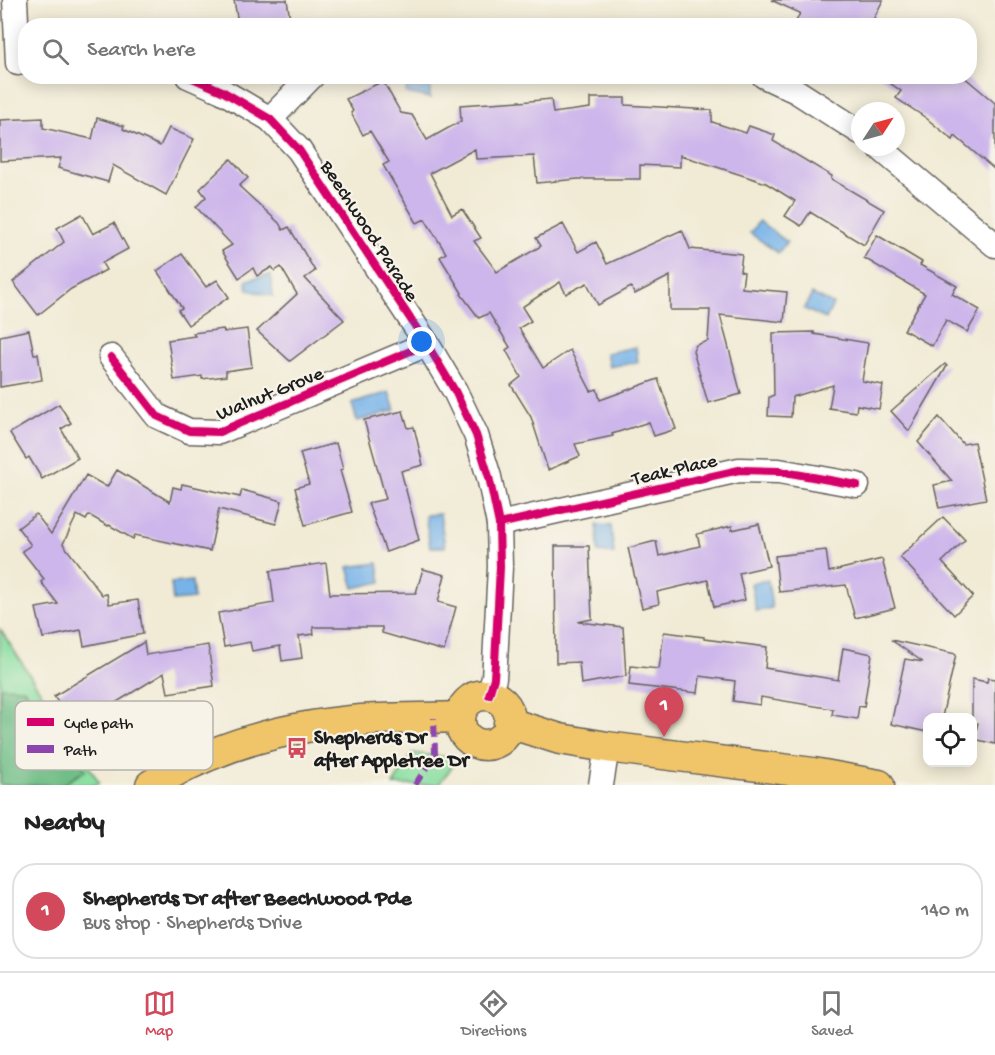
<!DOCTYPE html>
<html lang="en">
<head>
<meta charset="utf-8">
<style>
	body { margin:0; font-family:"Gochi Hand",sans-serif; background:#f6f6f6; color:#222 }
	.controls { position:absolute; right:18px; bottom:18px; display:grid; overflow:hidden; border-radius:12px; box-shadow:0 3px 15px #0003 }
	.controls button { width:54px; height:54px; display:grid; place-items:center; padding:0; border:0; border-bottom:2px solid #e0e0e0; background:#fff; color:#222; font:30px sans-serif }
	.compass { position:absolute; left:851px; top:102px; width:54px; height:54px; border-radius:50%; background:#fff; box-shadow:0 3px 15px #0003; rotate:54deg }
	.you { position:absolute; left:422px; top:342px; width:21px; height:21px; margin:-15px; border:4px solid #fff; border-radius:50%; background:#1a73e8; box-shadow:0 0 0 9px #1a73e833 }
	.badge { display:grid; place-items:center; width:39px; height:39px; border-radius:50%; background:#d1495b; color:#fff; font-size:20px; font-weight:700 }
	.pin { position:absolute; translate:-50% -50px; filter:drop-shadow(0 2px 3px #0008) }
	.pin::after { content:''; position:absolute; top:32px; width:21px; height:18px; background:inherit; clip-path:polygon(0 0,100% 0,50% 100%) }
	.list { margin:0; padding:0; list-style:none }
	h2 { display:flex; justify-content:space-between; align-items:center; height:78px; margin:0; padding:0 24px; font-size:26px }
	h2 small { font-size:20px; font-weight:400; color:#767676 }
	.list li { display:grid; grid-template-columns:39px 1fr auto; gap:18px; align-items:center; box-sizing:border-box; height:96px; margin:0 12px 12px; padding:0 12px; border:2px solid #e0e0e0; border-radius:24px }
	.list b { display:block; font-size:22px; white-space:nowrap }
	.list p { margin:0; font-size:20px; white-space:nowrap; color:#767676 }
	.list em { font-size:20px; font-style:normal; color:#767676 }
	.icon { flex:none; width:33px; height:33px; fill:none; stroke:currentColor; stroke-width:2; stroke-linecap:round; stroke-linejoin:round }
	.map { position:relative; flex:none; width:995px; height:785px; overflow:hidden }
	.search { position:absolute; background:#fff; box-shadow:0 3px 15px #0003; left:18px; right:18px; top:18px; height:66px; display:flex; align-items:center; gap:15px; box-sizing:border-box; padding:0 21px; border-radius:24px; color:#767676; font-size:22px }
	.sheet { height:186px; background:#fff }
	nav { display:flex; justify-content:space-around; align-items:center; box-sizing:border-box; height:84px; border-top:2px solid #e0e0e0; background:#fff; font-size:16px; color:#767676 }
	nav a { display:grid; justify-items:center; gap:3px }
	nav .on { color:#d1495b }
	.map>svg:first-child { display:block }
	.green { fill:#88dea0; stroke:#527d5e; stroke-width:1.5 }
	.forest { fill:#6ebd86; stroke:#456c51; stroke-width:1.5 }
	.water { fill:#77b3e9; stroke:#4a6882; stroke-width:1.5 }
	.building { fill:#cdb6eb }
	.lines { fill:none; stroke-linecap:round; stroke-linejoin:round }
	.minor-casing { stroke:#67645d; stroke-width:27 }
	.major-casing { stroke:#67645d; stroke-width:33 }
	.path { stroke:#67645d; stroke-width:4; stroke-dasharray:4.5 4.5; stroke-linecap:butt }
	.minor { stroke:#fff; stroke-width:24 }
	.major { stroke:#f0c469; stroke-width:30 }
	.quiet { stroke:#8e44ad; stroke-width:6; stroke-dasharray:12 6; stroke-linecap:butt }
	.cycleway-casing { stroke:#f7f3e8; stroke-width:11 }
	.cycleway { stroke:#d6006c; stroke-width:8 }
	.labels { text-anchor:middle; stroke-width:4.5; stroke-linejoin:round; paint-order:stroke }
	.street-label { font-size:20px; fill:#1c1c1c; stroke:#f7f3e8 }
	.poi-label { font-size:20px; font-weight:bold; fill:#1c1c1c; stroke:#f7f3e8; text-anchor:start }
	.key { fill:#f7f3e8; stroke:#b5b2ab; stroke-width:1.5 }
	.key-label { font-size:16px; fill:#1c1c1c }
</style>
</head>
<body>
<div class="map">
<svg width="995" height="785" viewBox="0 0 995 785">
	<rect width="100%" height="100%" fill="#f7f3e8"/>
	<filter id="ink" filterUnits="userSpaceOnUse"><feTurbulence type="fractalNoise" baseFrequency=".0167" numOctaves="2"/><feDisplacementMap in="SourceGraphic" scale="12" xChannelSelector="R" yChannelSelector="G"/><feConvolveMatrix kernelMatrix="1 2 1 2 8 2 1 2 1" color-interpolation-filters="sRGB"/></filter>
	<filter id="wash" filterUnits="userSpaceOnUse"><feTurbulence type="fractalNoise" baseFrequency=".008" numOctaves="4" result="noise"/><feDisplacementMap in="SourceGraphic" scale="24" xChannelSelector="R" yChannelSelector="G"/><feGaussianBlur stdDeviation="1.35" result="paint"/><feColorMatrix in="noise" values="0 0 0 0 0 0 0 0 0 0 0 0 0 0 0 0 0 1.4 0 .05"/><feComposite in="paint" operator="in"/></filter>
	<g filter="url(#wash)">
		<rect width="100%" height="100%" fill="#f1ebd5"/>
		<g class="green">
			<path d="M0 629 99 782 96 785H0Z"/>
			<path d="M412 753 459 758 438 785H393Z"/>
		</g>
		<path class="forest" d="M0 687 23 688 86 770 62 785H0Z"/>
		<g class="water">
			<path d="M408 77H414L430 82V98L406 93Z"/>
			<path d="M759 221 787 242 778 253 750 233Z"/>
			<path d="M271 275 273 296 248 290 246 280Z"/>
			<path d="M812 294 833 304 826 319 804 309Z"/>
			<path d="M636 347 638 362 609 367 606 353Z"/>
			<path d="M389 392 395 410 357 421 352 404Z"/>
			<path d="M440 514 445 547H430L425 515Z"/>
			<path d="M597 525 611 526 614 554 598 552Z"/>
			<path d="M378 563 381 582 354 588 348 567Z"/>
			<path d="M768 580 772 608 756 611 751 583Z"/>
			<path d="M192 581 194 599 173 601 171 583Z"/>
		</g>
		<g id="blocks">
			<g class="building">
				<path d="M234 0H287L291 26H260L259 22 238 23Z"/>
				<path d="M771 0H883L870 26H794L800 13Z"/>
				<path d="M880 76H963L995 103V170L955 136 953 140 926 118 896 98 901 91Z"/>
				<path d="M383 81 401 113 412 115 427 140 461 121 460 105 520 101V102L551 99 553 113 590 108V98H625V105L712 110V122L746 133 749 126 775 135 773 141 832 176 831 179 884 210 864 245 810 212 801 226 785 216 795 201 766 183 680 155V167L640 165V179H578L537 183 534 156 476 159 475 149 430 173 452 215 462 209 481 238 474 241 497 272 541 246 536 238 563 224 578 252 596 242 607 264 682 230 690 249 742 254 740 271 744 272 742 288 787 292 784 322 720 315 741 394 708 403 693 351 696 345 708 341 710 310H670V276L635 294 631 287 598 305 587 283 566 294 560 282 522 307 531 321 519 328 543 368 570 350 591 391 597 389 600 400 658 379 676 429 654 436 649 422 612 434 613 436 575 444 580 456 548 470 531 417 511 385 521 377 506 350 510 347 489 313 479 318 461 294 462 293 440 257 446 253 425 219 417 223 383 165 389 162 370 131 363 135 351 113 353 111 346 99Z"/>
				<path d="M43 118V128L92 139 97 118 124 126 123 129 160 146 169 128 194 139 166 195 113 165 108 182 58 168 61 158 0 161V120Z"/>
				<path d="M231 159 248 178 239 186 279 223 283 230 289 227 315 271 305 278 344 320 290 361 257 331 297 294 281 267 275 271 272 267 257 276 253 268 239 278 222 251 232 245 196 207 206 197 200 189Z"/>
				<path d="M82 214 93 234 114 223 128 249 102 263 106 270 71 289 38 315 13 282 64 242 57 228Z"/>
				<path d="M877 235 922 262 920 265 957 286 952 294 980 310 967 332 946 320 932 346 904 330 925 294 864 258Z"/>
				<path d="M182 254 206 287 217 280 229 297 188 325 178 310 182 308 157 271Z"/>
				<path d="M223 329 224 332 247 329 252 367 226 371V376L202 379V376L174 380 168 340 195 336 193 333Z"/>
				<path d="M29 330 34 354H38L42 380 0 387V336Z"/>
				<path d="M814 332V334L868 343 862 381 883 385 879 409 857 405 856 412 829 408 833 385 792 397 791 417 768 416 769 397 774 395 773 333Z"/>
				<path d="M945 364 947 366 909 431 891 411Z"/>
				<path d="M59 404 71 423 61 429 78 458 42 479 29 457 26 459 10 433Z"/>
				<path d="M403 411 408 428 414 427 423 465 401 471 419 540 386 552 368 503 386 499 364 420Z"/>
				<path d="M939 417 963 444 974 442 986 499 939 508 934 485 952 481 918 442Z"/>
				<path d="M336 443 343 469 340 470 352 512 305 525 295 488 309 484 300 453Z"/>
				<path d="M117 470 170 502 173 487 181 489 182 484 240 497 242 490 282 501 276 524 219 509 210 551 135 535 133 539 109 525 108 526 89 515 86 520 77 515 63 544 102 595 107 594 109 604 138 600 143 634 84 646 81 630 43 638 36 608 58 604 41 582 44 579 22 551 31 545 18 528 36 514 51 534 86 475 107 487Z"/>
				<path d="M943 517 965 540 942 562 973 596 954 615 900 557Z"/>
				<path d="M759 524 769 566 739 573 745 600 714 607 708 580 657 592 659 604 642 608 628 548 656 541 659 556 700 546 697 534 732 526V530Z"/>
				<path d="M555 546H589L592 619 578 622 623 627 626 676 581 684 579 662 556 663Z"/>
				<path d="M826 550 829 572 882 559 895 608 855 618 846 585 779 592 775 556Z"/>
				<path d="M326 563 330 594 416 593 423 569 445 575 438 602 456 607 444 651 382 633V627H313L314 634 299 636 302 658 282 661 280 646 252 651 250 642 224 647 218 613 274 603 270 571Z"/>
				<path d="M664 632 704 637V639L767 647 765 668 838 680 843 648 872 654 864 707 859 706 857 719 832 715 833 709 761 697 760 705 733 701 735 681 700 676 698 693 629 685 631 666 659 669Z"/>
				<path d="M891 640 956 654 942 717H927V732L891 724 905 659 923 662Z"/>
				<path d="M144 642 146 655 208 645 214 686 168 693 164 673 107 708 113 718 79 738 54 696Z"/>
				<path d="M988 678 995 679V744L974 739 978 723 972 722V679L987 682Z"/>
			</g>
		</g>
	</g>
	<g filter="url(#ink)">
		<use href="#blocks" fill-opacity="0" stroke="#67645d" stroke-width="1.5"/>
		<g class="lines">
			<defs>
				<g id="minor">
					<path d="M15 0 18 63"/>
					<path d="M188 76 222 91 270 119 299 150 427 344 455 391 476 435 489 477 499 524 500 567 495 663 494 678 489 695"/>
					<path d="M764 76 796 91 860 132"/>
					<path d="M270 119 312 76"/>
					<path d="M879 147 995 245"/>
					<path d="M111 357 157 416 189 431 219 432 427 344"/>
					<path d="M499 524 739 470 779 471 857 485"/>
					<path d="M601 785 607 747"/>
				</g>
				<g id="major">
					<circle cx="485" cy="720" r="25"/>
					<path d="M509 723 560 739 607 747 813 773 879 785"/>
					<path d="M151 785C219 743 299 723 378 719 405 718 433 718 460 717"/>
				</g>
			</defs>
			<use href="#minor" class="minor-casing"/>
			<use href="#major" class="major-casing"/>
			<path class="path" d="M252 76 255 79 274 83"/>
			<use href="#minor" class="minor"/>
			<use href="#major" class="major"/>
			<path class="quiet" d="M415 785 435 754 434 718"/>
			<defs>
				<g id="cycleway">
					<path d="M188 76 222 91 270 119 299 150 427 344 455 391 476 435 489 477 499 524 500 567 495 663 494 678 489 695"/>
					<path d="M111 357 157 416 189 431 219 432 427 344"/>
					<path d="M499 524 739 470 779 471 857 485"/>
				</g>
			</defs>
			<use href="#cycleway" class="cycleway-casing"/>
			<use href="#cycleway" class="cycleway"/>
		</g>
	</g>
	<defs>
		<symbol id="bus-bare" viewBox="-9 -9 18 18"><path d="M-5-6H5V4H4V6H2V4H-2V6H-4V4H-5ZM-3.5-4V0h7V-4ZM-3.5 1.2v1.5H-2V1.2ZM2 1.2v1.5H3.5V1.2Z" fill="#d1495b" stroke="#f7f3e8" stroke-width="2.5" paint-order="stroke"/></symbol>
	</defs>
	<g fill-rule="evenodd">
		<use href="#bus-bare" x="282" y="733" width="30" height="30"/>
	</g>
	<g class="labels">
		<g class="street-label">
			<text transform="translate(371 230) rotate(57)" y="7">Beechwood Parade</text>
			<text transform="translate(269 392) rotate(-22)" y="7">Walnut Grove</text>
			<text transform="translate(674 468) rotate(-13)" y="7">Teak Place</text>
		</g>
		<g class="poi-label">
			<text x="314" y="743">Shepherds Dr<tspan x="314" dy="23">after Appletree Dr</tspan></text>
		</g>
	</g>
	<rect x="15" y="701" width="198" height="69" rx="9" class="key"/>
	<rect x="27" y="718" width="27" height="8" fill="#d6006c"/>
	<rect x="27" y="745" width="27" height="8" fill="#8e44ad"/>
	<g class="key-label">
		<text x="64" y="728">Cycle path</text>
		<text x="64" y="755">Path</text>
	</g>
</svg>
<div class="controls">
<button><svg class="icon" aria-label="locate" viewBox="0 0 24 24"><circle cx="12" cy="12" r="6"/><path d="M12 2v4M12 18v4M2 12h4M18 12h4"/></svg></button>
</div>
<svg class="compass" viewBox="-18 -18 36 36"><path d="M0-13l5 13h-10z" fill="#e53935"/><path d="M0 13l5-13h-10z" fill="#767676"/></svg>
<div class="you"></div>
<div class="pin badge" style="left:664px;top:737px">1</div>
<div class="search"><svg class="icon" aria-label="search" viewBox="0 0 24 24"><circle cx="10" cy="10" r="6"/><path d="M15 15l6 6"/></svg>Search here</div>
</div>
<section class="sheet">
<h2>Nearby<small></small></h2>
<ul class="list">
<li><span class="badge">1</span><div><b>Shepherds Dr after Beechwood Pde</b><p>Bus stop · Shepherds Drive</p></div><em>140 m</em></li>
</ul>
</section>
<nav>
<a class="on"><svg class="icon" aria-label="map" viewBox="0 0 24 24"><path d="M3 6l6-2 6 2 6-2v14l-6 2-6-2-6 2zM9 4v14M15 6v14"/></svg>Map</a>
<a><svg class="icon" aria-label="directions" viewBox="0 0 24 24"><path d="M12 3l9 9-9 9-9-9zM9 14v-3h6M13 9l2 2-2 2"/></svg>Directions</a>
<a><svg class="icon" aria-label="saved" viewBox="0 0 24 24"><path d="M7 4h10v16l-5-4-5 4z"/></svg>Saved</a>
</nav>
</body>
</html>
